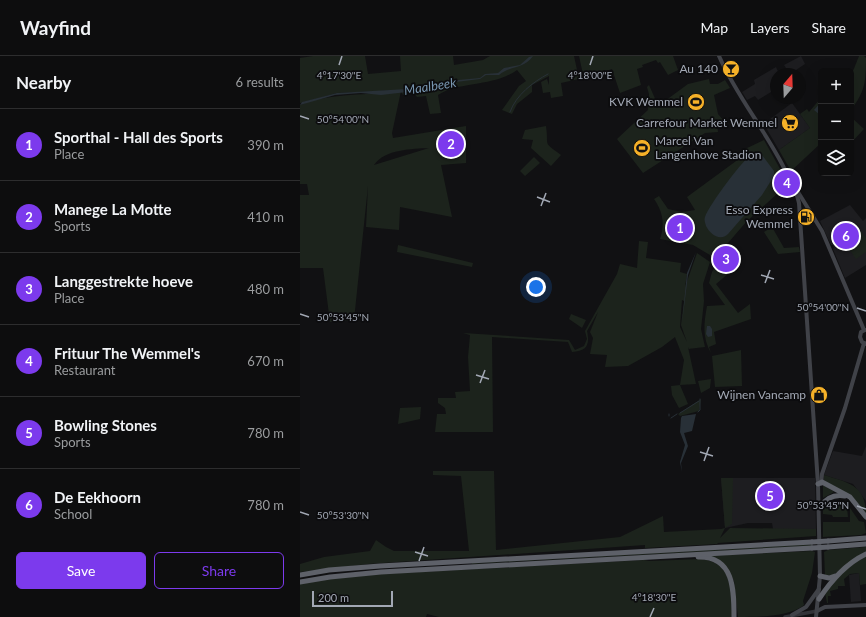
<!DOCTYPE html>
<html lang="en">
<head>
<meta charset="utf-8">
<style>
	body { margin:0; font-family:Lato,sans-serif; background:#161617; color:#f1f3f6 }
	.controls { position:absolute; right:12px; top:12px; display:grid; overflow:hidden; border-radius:6px; box-shadow:0 4px 16px #0002 }
	.controls button { width:36px; height:36px; display:grid; place-items:center; padding:0; border:0; border-bottom:1px solid #2d2d2e; background:#0d0d0e; color:#f1f3f6; font:20px sans-serif }
	.compass { position:absolute; left:470px; top:12px; width:36px; height:36px; border-radius:50%; background:#0d0d0e; box-shadow:0 4px 16px #0002; rotate:19deg }
	.scale { position:absolute; left:12px; bottom:10px; width:81px; box-sizing:border-box; padding-left:4px; border:2px solid #a2a8b4; border-top:0; font-size:11px; line-height:14px; white-space:nowrap; color:#a2a8b4; -webkit-text-stroke:3px #0c0c0e; paint-order:stroke }
	.you { position:absolute; left:236px; top:231px; width:14px; height:14px; margin:-10px; border:3px solid #fff; border-radius:50%; background:#1a73e8; box-shadow:0 0 0 6px #1a73e833 }
	.badge { display:grid; place-items:center; width:26px; height:26px; border-radius:50%; background:#7c3aed; color:#fff; font-size:13px; font-weight:700 }
	.pin { position:absolute; translate:-50% -50%; border:2px solid #fff; box-shadow:0 1px 4px #0006 }
	.list { margin:0; padding:0; list-style:none }
	h2 { display:flex; justify-content:space-between; align-items:center; height:52px; margin:0; padding:0 16px; font-size:17px }
	h2 small { font-size:13px; font-weight:400; color:#9a9c9e }
	.list li { display:grid; grid-template-columns:26px 1fr auto; gap:12px; align-items:center; box-sizing:border-box; height:72px; padding:0 16px; border-top:1px solid #2d2d2e }
	.list b { display:block; font-size:15px; white-space:nowrap }
	.list p { margin:0; font-size:13px; white-space:nowrap; color:#9a9c9e }
	.list em { font-size:13px; font-style:normal; color:#9a9c9e }
	.actions { display:flex; gap:8px; padding:12px 16px }
	.actions a { flex:1; padding:9px 0; border:1px solid #7c3aed; border-radius:6px; text-align:center; font-size:14px; color:#7c3aed }
	.actions .main { background:#7c3aed; color:#fff }
	.icon { flex:none; width:22px; height:22px; fill:none; stroke:currentColor; stroke-width:2; stroke-linecap:round; stroke-linejoin:round }
	.map { position:relative; flex:none; width:566px; height:561px; overflow:hidden }
	header { display:flex; align-items:center; gap:24px; box-sizing:border-box; height:56px; padding:0 20px; background:#0d0d0e; border-bottom:1px solid #2d2d2e }
	header strong { font-size:19px }
	nav { display:flex; gap:22px; margin-inline-start:auto; font-size:14px }
	main { display:flex }
	aside { flex:1; background:#0d0d0e }
	.map>svg:first-child { display:block }
	.built { fill:#1d1d20 }
	.green { fill:#1c231c; fill-rule:evenodd }
	.water { fill:#283037 }
	.lines { fill:none; stroke-linecap:round; stroke-linejoin:round }
	.stream { stroke:#283037; stroke-width:1 }
	.tertiary { stroke:#323338; stroke-width:3.5 }
	.secondary { stroke:#404248; stroke-width:4 }
	.motorway { stroke:#5e6169; stroke-width:5 }
	.motorway-bridge { stroke:#5e6169; stroke-width:5 }
	.ticks { fill:none; stroke:#a2a8b4; stroke-width:1.5 }
	.labels { text-anchor:middle; stroke-width:3.5; stroke-linejoin:round; paint-order:stroke }
	.poi-label { font-size:12px; fill:#a2a8b4; stroke:#0c0c0e; text-anchor:end }
	.water-label { font-size:13px; font-style:italic; fill:#7896b0; stroke:#0c0c0e }
	.ticks-label { font-size:10px; text-anchor:middle; fill:#a2a8b4; stroke:#0c0c0e; stroke-width:3.5; stroke-linejoin:round; paint-order:stroke }
</style>
</head>
<body>
<header>
<strong>Wayfind</strong>
<nav><a>Map</a><a>Layers</a><a>Share</a></nav>
</header>
<main>
<aside>
<h2>Nearby<small>6 results</small></h2>
<ul class="list">
<li><span class="badge">1</span><div><b>Sporthal - Hall des Sports</b><p>Place</p></div><em>390 m</em></li>
<li><span class="badge">2</span><div><b>Manege La Motte</b><p>Sports</p></div><em>410 m</em></li>
<li><span class="badge">3</span><div><b>Langgestrekte hoeve</b><p>Place</p></div><em>480 m</em></li>
<li><span class="badge">4</span><div><b>Frituur The Wemmel's</b><p>Restaurant</p></div><em>670 m</em></li>
<li><span class="badge">5</span><div><b>Bowling Stones</b><p>Sports</p></div><em>780 m</em></li>
<li><span class="badge">6</span><div><b>De Eekhoorn</b><p>School</p></div><em>780 m</em></li>
</ul>
<div class="actions"><a class="main">Save</a><a>Share</a></div>
</aside>
<div class="map">
<svg width="566" height="561" viewBox="0 0 566 561">
	<rect width="100%" height="100%" fill="#111113"/>
	<g class="built">
		<path d="M501 0 505 8 490 18 484 9Z"/>
		<path d="M476 11 479 18H476V33L458 44 455 40 447 44 442 36 455 28 454 24Z"/>
		<path d="M492 47 510 72 479 94 465 70 466 66Z"/>
		<path d="M550 149 563 165 566 162V209L545 222 533 193 534 192 533 189H531L520 165Z"/>
		<path d="M566 390V445L553 428 524 419 533 395 562 400Z"/>
		<path d="M421 422H515L516 473H473L472 467H448L425 472Z"/>
		<path d="M559 517 561 545 551 546 549 519Z"/>
	</g>
	<g class="green">
		<path d="M13 0H65L68 18 101 15 100 0H153L154 9 183 4 190 0H274L279 23 261 27 263 40 251 42 250 36 243 37 241 26 247 23 249 29V20L232 29V36L217 48 212 58 202 54 219 30 226 25 217 14C194 31 161 25 138 39L141 57 130 58 126 40 117 41 114 37 103 39 101 35 92 77 93 82 166 70V107L141 109 152 161 100 151 99 174 66 171 68 130 54 264 30 266 23 212H0V139H9L7 128H0V49C33 36 67 40 101 35L100 34 37 37 0 47V2ZM129 92 74 109C85 93 112 93 129 92Z"/>
		<path d="M279 0H373L378 14 368 19 360 6 358 7 356 4 342 9 343 11 337 13 341 29 320 37 312 13 284 23Z"/>
		<path d="M559 0H564L566 2C566 26 565 35 551 54V20Z"/>
		<path d="M409 23 410 28H418L425 24 430 32 414 39 418 58 423 64 417 69 418 76 405 77 343 117 317 83 348 54 349 38 347 31 349 29 357 47 369 42 388 28Z"/>
		<path d="M521 42V87L491 115 479 94 510 72 500 58 507 53 509 56Z"/>
		<path d="M551 61 564 73 551 87Z"/>
		<path d="M246 70C249 91 242 85 261 99L251 110 231 92 233 84 222 83 225 74Z"/>
		<path d="M464 84 484 120 479 122 472 132 477 138 447 165 415 202 393 189 360 183C365 168 363 156 354 143L359 140 368 153 382 156 395 154 387 141 447 97 445 93Z"/>
		<path d="M234 101 240 107 225 120 220 115Z"/>
		<path d="M472 171 484 192 499 191 500 196 478 198 464 176Z"/>
		<path d="M561 175 566 182V196L556 203 545 187Z"/>
		<path d="M339 185 348 186 346 202 381 207 380 216 387 218 385 231 397 197 410 206 403 228 404 245 401 273 405 291 388 293V291L396 328 380 329 388 348 379 352 372 339 371 330 380 329 384 304 375 281 362 291 328 310 305 311 307 299 290 298 293 282 290 276 298 256 287 275C290 289 287 295 272 296L268 286 192 281 193 376H135L137 358H146L145 352 138 347V342H156L155 336 170 335 168 301 170 279 163 277 269 284 275 294 284 290 287 283 285 275 317 218 320 208 337 212ZM382 244 384 245 381 269 387 286 380 271Z"/>
		<path d="M98 189 173 207 172 211 97 196Z"/>
		<path d="M417 207 429 217 416 228 438 257 450 248 451 263 414 276 416 288 409 291 411 297C402 282 404 266 407 250L425 249 409 227 412 216Z"/>
		<path d="M271 258 286 264 282 272 269 263Z"/>
		<path d="M441 294 442 330 415 331 412 300Z"/>
		<path d="M411 323 410 332 401 337 398 325Z"/>
		<path d="M401 343 399 355 380 360 378 358Z"/>
		<path d="M121 351 120 363 98 368 100 352Z"/>
		<path d="M133 415H194L196 494 320 481 363 460 364 476 421 473 425 472 421 422H433V425L432 468 425 472 420 482 430 472 516 473V480L418 487 417 488 345 492V489L68 508 0 516V508L24 501 70 495 76 484 86 491 94 495H169L161 420 133 419Z"/>
		<path d="M524 419C549 427 566 429 566 459L552 440 527 427 524 424Z"/>
		<path d="M523 429 533 435 534 436 523 442Z"/>
		<path d="M541 446 547 452 548 461H533L532 459 523 458V452L531 447Z"/>
		<path d="M550 452 559 465 564 466 566 477 561 479 523 481V466H550Z"/>
		<path d="M512 488V490L172 508V507Z"/>
		<path d="M566 491V496L533 519 525 520 524 496 528 494Z"/>
		<path d="M512 495 515 496 512 517 503 545 504 549C489 561 457 561 438 561L434 525 429 516 406 500Z"/>
		<path d="M566 500V528L560 529 559 517 550 518 544 523 545 530H538V533L530 535 531 540H528V547H527L525 537C536 521 550 510 566 500Z"/>
		<path d="M400 503C434 506 431 535 433 561H139L127 558 126 561H0V528L30 523 81 518 344 504 349 505Z"/>
	</g>
	<g class="water">
		<path d="M233 0C224 13 209 10 199 19H186L180 23 148 27 124 34 81 39 61 37 35 39 0 49 2 46 37 37 125 32 141 29 148 25 180 22 185 18 198 17 204 12 220 9 229 1Z"/>
		<path d="M521 46V59H520L514 54Z"/>
		<path d="M454 96 462 99 474 115V120L462 139 428 178C420 186 410 178 406 170 405 166 404 164 405 161 409 149 444 102 454 96Z"/>
		<path d="M396 196 388 219 382 267 387 217Z"/>
		<path d="M407 270H410L412 273V280L408 281 406 278Z"/>
		<path d="M396 358 392 375 384 377 388 390 381 407 382 416 380 406 385 389 380 376 381 362 382 360Z"/>
	</g>
	<g class="lines">
		<g class="stream">
			<path d="M210 56C216 39 233 26 248 18"/>
			<path d="M398 356 400 354V343"/>
			<path d="M380 357 399 345"/>
			<path d="M369 358V360"/>
			<path d="M371 362 377 358"/>
		</g>
		<path class="tertiary" d="M485 561 517 555"/>
		<g class="secondary">
			<path d="M419 0C436 39 463 71 482 108 489 122 496 133 499 147L518 428 520 520 516 561"/>
			<path d="M498 136 522 175 564 274"/>
			<path d="M565 274 561 276 560 281 562 286 566 288"/>
			<path d="M521 428 522 418 545 352 564 287"/>
			<path d="M517 555 525 551 566 549"/>
			<path d="M492 559 506 551 519 533"/>
		</g>
		<g class="motorway">
			<path d="M518 428 522 426 550 441 566 461"/>
			<path d="M520 451C526 442 534 438 545 440"/>
			<path d="M528 485 566 482"/>
			<path d="M528 491 566 488"/>
			<path d="M398 501C434 500 434 534 434 561"/>
			<path d="M0 519 29 514 80 510 512 486"/>
			<path d="M520 520 529 522 535 520"/>
			<path d="M0 526 30 521 81 516 512 492"/>
			<path d="M519 543C531 525 545 508 566 498"/>
		</g>
		<g class="motorway-bridge">
			<path d="M512 486 528 485"/>
			<path d="M512 492 528 491"/>
		</g>
	</g>
	<path class="ticks" d="M39 9 42 0M290 9 293 0M0 60 9 63M237 141 250 146M241 150 246 137M461 219 474 223M465 227 470 214M557 252 566 255M0 258 9 261M176 319 189 323M180 327 185 314M400 396 413 400M404 405 409 391M557 450 566 453M0 456 9 459M115 496 128 500M119 505 124 491M350 561 354 552"/>
	<defs>
		<symbol id="bar-disc" viewBox="-11 -11 22 22"><circle r="9.5" fill="#f5b128" stroke="#0c0c0e"/><path d="M-6-5H6L.8 .8V4.5H3.5V6h-7V4.5H-.8V.8Z" fill="#111"/></symbol>
		<symbol id="stadium-disc" viewBox="-11 -11 22 22"><circle r="9.5" fill="#f5b128" stroke="#0c0c0e"/><path d="M0-5a6.5 5 0 1 0 0 10a6.5 5 0 1 0 0-10ZM-3.5-1.8h7v3.6h-7Z" fill="#111"/></symbol>
		<symbol id="supermarket-disc" viewBox="-11 -11 22 22"><circle r="9.5" fill="#f5b128" stroke="#0c0c0e"/><path d="M-6-5.5h2.5l.6 2H6L4.5 2H-2.5L-4.4-4H-6ZM-1.5 3.2a1.3 1.3 0 1 0 .1 0ZM3 3.2a1.3 1.3 0 1 0 .1 0Z" fill="#111"/></symbol>
		<symbol id="fuel-disc" viewBox="-11 -11 22 22"><circle r="9.5" fill="#f5b128" stroke="#0c0c0e"/><path d="M-5.5-6h7V0h2V4h1.3V-2.5L3-4.5l.8-.8L6-3V5H2.5V1h-1V6h-7ZM-4.2-4.7v3.2H.2V-4.7Z" fill="#111"/></symbol>
		<symbol id="shop-disc" viewBox="-11 -11 22 22"><circle r="9.5" fill="#f5b128" stroke="#0c0c0e"/><path d="M-5-2.5h2.3a2.7 3.5 0 0 1 5.4 0H5L5.5 6h-11ZM-1.5-2.5h3a1.5 2.3 0 0 0-3 0Z" fill="#111"/></symbol>
	</defs>
	<g fill-rule="evenodd">
		<use href="#bar-disc" x="421" y="3" width="20" height="20"/>
		<use href="#stadium-disc" x="386" y="36" width="20" height="20"/>
		<use href="#supermarket-disc" x="480" y="57" width="20" height="20"/>
		<use href="#stadium-disc" x="332" y="82" width="20" height="20"/>
		<use href="#fuel-disc" x="496" y="151" width="20" height="20"/>
		<use href="#shop-disc" x="509" y="329" width="20" height="20"/>
	</g>
	<g class="labels">
		<g class="poi-label">
			<text x="418" y="17">Au 140</text>
			<text x="383" y="50">KVK Wemmel</text>
			<text x="477" y="71">Carrefour Market Wemmel</text>
			<text x="355" y="89" text-anchor="start">Marcel Van<tspan x="355" dy="14">Langenhove Stadion</tspan></text>
			<text x="493" y="158">Esso Express<tspan x="493" dy="14">Wemmel</tspan></text>
			<text x="506" y="343">Wijnen Vancamp</text>
		</g>
		<g class="water-label">
			<text transform="translate(130 30) rotate(-9)" y="5">Maalbeek</text>
		</g>
	</g>
	<g class="ticks-label">
		<text x="39" y="23">4°17'30"E</text>
		<text x="290" y="23">4°18'00"E</text>
		<text x="43" y="67">50°54'00"N</text>
		<text x="523" y="255">50°54'00"N</text>
		<text x="43" y="265">50°53'45"N</text>
		<text x="523" y="453">50°53'45"N</text>
		<text x="43" y="463">50°53'30"N</text>
		<text x="354" y="545">4°18'30"E</text>
	</g>
</svg>
<div class="controls">
<button>+</button>
<button>−</button>
<button><svg class="icon" aria-label="layers" viewBox="0 0 24 24"><path d="M12 4l9 5-9 5-9-5zM3 14l9 5 9-5"/></svg></button>
</div>
<svg class="compass" viewBox="-18 -18 36 36"><path d="M0-13l5 13h-10z" fill="#e53935"/><path d="M0 13l5-13h-10z" fill="#9a9c9e"/></svg>
<div class="scale">200 m</div>
<div class="you"></div>
<div class="pin badge" style="left:380px;top:172px">1</div>
<div class="pin badge" style="left:151px;top:88px">2</div>
<div class="pin badge" style="left:426px;top:203px">3</div>
<div class="pin badge" style="left:487px;top:127px">4</div>
<div class="pin badge" style="left:470px;top:440px">5</div>
<div class="pin badge" style="left:546px;top:180px">6</div>
</div>
</main>
</body>
</html>
